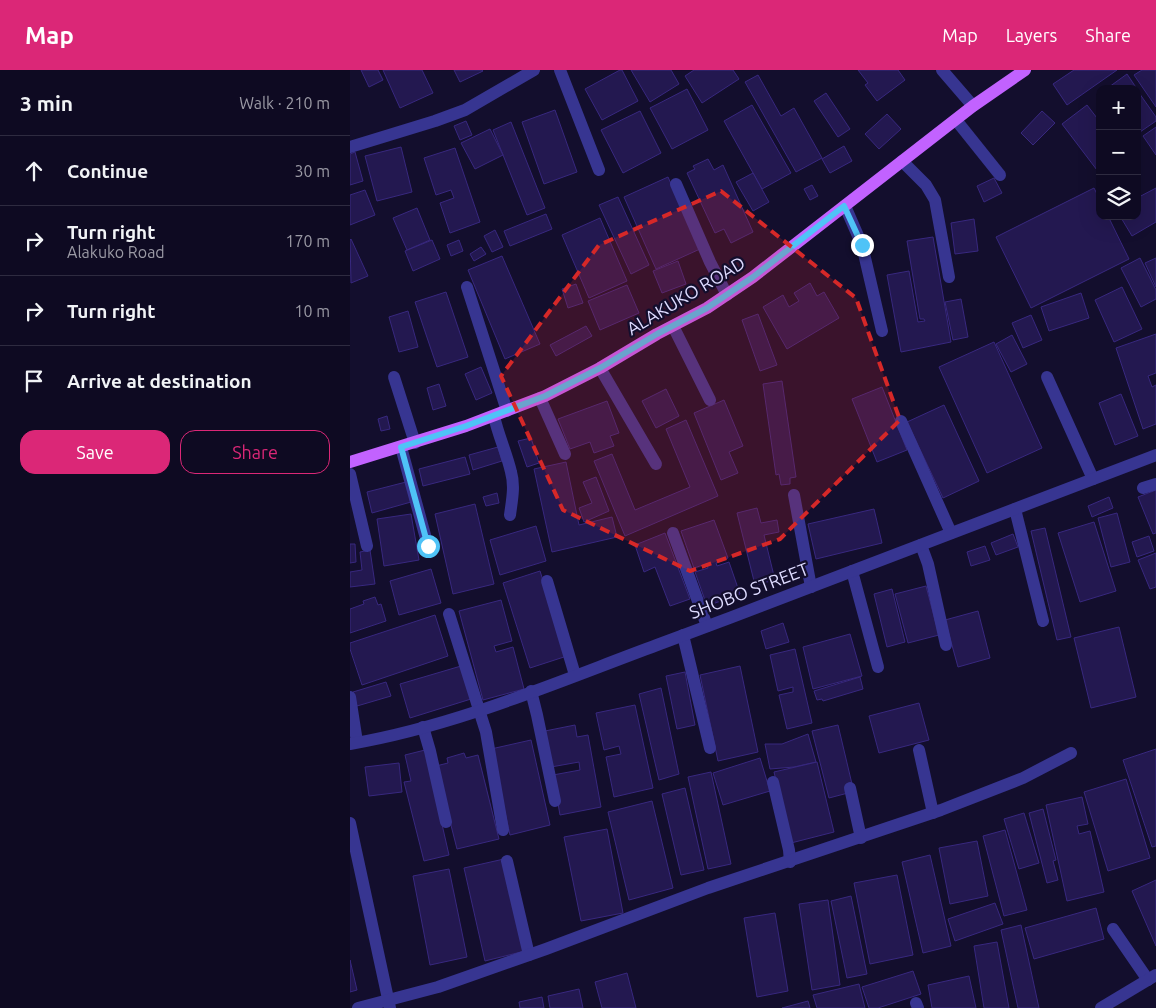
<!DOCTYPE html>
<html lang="en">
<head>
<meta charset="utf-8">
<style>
	body { margin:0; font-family:Ubuntu,sans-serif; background:#17132a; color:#f1f3f6 }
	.controls { position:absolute; right:15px; top:15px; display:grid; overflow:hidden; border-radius:10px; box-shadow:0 5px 20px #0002 }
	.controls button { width:45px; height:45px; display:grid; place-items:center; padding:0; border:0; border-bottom:1px solid #2e2b40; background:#0e0a22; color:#f1f3f6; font:25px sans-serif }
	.stop { position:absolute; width:15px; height:15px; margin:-11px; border:4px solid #4fc3f7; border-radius:50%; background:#fff }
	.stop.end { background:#4fc3f7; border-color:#fff; box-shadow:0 1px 5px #0008 }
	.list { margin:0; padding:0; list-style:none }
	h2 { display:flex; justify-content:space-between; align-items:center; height:65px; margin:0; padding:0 20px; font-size:21px }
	h2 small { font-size:16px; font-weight:400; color:#9b9aa5 }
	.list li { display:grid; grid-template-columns:32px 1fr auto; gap:15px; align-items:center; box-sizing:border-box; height:70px; padding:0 20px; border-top:1px solid #2e2b40 }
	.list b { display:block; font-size:19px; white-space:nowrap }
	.list p { margin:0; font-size:16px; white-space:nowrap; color:#9b9aa5 }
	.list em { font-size:16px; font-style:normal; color:#9b9aa5 }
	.actions { display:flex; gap:10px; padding:15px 20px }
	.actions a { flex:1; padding:11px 0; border:1px solid #db2777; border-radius:15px; text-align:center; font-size:18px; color:#db2777 }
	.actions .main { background:#db2777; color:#fff }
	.icon { flex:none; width:28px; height:28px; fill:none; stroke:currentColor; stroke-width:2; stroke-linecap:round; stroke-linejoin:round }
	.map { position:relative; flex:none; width:806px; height:938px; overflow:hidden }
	header { display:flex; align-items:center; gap:30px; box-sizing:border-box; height:70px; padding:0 25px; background:#db2777; color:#fff }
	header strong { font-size:24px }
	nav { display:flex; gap:28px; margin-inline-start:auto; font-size:18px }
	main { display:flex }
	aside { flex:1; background:#0e0a22 }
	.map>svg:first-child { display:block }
	.building { fill:#231850; stroke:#38287f }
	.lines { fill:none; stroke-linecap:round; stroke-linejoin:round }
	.minor { stroke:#373591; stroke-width:12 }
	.major { stroke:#c262ff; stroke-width:12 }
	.route { stroke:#4fc3f7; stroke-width:6 }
	.marked { fill:#d62828; fill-opacity:0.2; stroke:#d62828; stroke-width:4; stroke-dasharray:10 6; stroke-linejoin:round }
	.labels { text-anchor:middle; stroke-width:4.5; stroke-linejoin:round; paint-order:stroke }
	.street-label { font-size:18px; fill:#dedbff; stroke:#130e2d }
</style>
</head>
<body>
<header>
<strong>Map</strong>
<nav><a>Map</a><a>Layers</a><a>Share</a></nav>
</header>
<main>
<aside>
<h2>3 min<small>Walk · 210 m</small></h2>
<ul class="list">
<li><svg class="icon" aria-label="ahead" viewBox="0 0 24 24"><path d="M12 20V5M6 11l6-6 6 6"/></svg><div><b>Continue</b></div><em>30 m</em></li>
<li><svg class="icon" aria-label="right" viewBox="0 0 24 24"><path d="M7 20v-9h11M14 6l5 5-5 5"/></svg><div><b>Turn right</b><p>Alakuko Road</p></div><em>170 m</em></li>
<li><svg class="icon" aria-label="right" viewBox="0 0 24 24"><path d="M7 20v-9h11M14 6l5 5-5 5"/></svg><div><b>Turn right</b></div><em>10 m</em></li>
<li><svg class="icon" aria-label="arrive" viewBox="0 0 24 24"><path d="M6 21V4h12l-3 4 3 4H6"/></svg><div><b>Arrive at destination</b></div></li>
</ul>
<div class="actions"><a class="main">Save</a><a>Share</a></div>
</aside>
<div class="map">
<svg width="806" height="938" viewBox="0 0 806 938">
	<rect width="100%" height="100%" fill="#130e2d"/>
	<g class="building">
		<path d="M11 0H28L33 10 19 17Z"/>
		<path d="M33 0H72L83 23 50 38Z"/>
		<path d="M104 0H132L133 1 110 12Z"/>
		<path d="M270 0H272L288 31 252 50 235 19Z"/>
		<path d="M281 0H321L329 14 300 32Z"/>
		<path d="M344 0H383L389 9 352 33 335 6Z"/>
		<path d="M508 0H548L555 10 527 31 515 15 518 13Z"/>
		<path d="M724 0H767L717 35 703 14Z"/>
		<path d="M792 0H806V37L784 5Z"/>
		<path d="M777 4 787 19H761L759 17Z"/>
		<path d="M408 5 431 46 444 38 472 88 446 102 395 12Z"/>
		<path d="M337 19 358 60 322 79 300 38Z"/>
		<path d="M787 20 806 47V51L790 62 787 58Z"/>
		<path d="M476 23 500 59 488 67 464 31Z"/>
		<path d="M402 35 441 103 412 119 374 51Z"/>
		<path d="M737 35 750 52V104L712 54Z"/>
		<path d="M205 40 227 102 194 114 172 52Z"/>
		<path d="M290 41 311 83 273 103 251 60Z"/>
		<path d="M692 41 705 53 683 75 671 63Z"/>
		<path d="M537 44 551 59 529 79 515 64Z"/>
		<path d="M116 51 122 65 110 70 104 56Z"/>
		<path d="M161 52 195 138 177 145 143 60Z"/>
		<path d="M806 57V85L793 66Z"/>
		<path d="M140 59 153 85 125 99 111 73Z"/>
		<path d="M494 76 502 91 480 103 472 89Z"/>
		<path d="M51 77 62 122 27 131 15 86Z"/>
		<path d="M105 78 130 152 100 163 90 133 104 128 101 120 86 125 74 88Z"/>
		<path d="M5 82 13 111 0 115V84Z"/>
		<path d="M358 89 364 100 373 95 403 162 381 173 374 159 365 163 337 103 345 99 343 96Z"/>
		<path d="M403 103 419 132 403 141 386 112Z"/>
		<path d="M318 107 350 179 306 199 274 127Z"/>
		<path d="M644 108 652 123 634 132 627 116Z"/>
		<path d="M462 115 468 126 460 130 454 119Z"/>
		<path d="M744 118 750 130V146H758L779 189 681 238 646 167Z"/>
		<path d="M806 118V152L782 166 770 146H787V128Z"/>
		<path d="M15 120 25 145 0 155V125Z"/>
		<path d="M268 127 299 195 281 204 249 135Z"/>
		<path d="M67 138 80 170 57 180 43 148Z"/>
		<path d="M196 144 202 159 160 176 154 161Z"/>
		<path d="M250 148 277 211 239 228 212 165Z"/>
		<path d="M624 149 628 181 605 184 601 153Z"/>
		<path d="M145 160 153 177 142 182 134 166Z"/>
		<path d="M583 167 601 272 551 282 537 205 559 201 568 252 575 251 574 249H570L557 171Z"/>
		<path d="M1 169 18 206 1 213 0 170Z"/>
		<path d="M82 170 90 189 63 201 55 181Z"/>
		<path d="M109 170 113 181 101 186 97 175Z"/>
		<path d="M131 177 136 184 124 191 120 184Z"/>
		<path d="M152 186 190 274 155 289 118 200Z"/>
		<path d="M790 188 806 220V229L791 237 771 198Z"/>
		<path d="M806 188V217L795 193Z"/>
		<path d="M328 191 336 214 312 223 303 201Z"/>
		<path d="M460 213 467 226 474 222 489 248 437 279 413 237 433 225 439 237 449 231 444 223Z"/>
		<path d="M226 214 233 233 218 238 212 219Z"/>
		<path d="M277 215 289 243 250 260 238 231Z"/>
		<path d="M772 217 792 259 764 272 745 230Z"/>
		<path d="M96 222 118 287 87 297 65 232Z"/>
		<path d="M731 223 739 248 699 261 691 237Z"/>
		<path d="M611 229 618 267 603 270 595 232Z"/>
		<path d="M58 241 68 277 49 282 39 247Z"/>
		<path d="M408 244 427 295 410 301 392 250Z"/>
		<path d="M681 245 692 270 673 278 662 253Z"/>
		<path d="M236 256 242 266 206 286 200 275Z"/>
		<path d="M806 264V303L798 306 802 317 806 315V354L793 359 766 278Z"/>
		<path d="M662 265 677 294 661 302 646 274Z"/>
		<path d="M644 272 692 378 637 403 589 297Z"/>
		<path d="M131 297 142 323 126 330 115 304Z"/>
		<path d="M432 311 446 407 440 408V414L431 415 429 404 426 405 413 314Z"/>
		<path d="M89 314 96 336 83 340 77 318Z"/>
		<path d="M532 317 557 380 527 392 502 329Z"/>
		<path d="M316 319 329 346 306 358 292 331Z"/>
		<path d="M771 324 788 366 765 375 749 333Z"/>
		<path d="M374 330 393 376 379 382 388 403 371 410 344 343Z"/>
		<path d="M257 331 269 363 260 366 264 376 244 383 240 372 220 379 208 349Z"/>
		<path d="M594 335 629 411 593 428 557 352Z"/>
		<path d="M37 346 40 359 31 361 28 349Z"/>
		<path d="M336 350 368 426 275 466 244 391 262 384 285 440 340 417 316 359Z"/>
		<path d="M181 368 189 393 177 397 168 371Z"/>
		<path d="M148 377 152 391 123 400 119 385Z"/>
		<path d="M115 387 120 404 73 416 69 399Z"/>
		<path d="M216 392 229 455 262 447 267 467 202 482 184 399Z"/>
		<path d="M246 407 259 441 234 452 229 438 242 433 233 412Z"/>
		<path d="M56 412 61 432 22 443 17 422Z"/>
		<path d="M806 420V463L803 464 788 427Z"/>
		<path d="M147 423 149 433 136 436 133 427Z"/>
		<path d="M759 427 763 438 742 447 738 436Z"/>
		<path d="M125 434 144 514 103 524 85 444Z"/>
		<path d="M407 438 411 453 427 450 429 462 414 465 425 510 405 515 387 443Z"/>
		<path d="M524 439 532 473 466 489 458 454Z"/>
		<path d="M767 443 780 492 761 497 748 448Z"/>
		<path d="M61 444 69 490 34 496 27 449Z"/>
		<path d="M364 450 378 488 366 493 367 496 379 492 390 524 357 536 345 502 358 498 356 494 344 498 331 461Z"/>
		<path d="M744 452 766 521 730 532 708 463Z"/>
		<path d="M186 456 196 491 150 505 140 470Z"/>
		<path d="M695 458 721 567 707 570 681 461Z"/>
		<path d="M315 463 340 529 320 536 305 497 294 502 285 475Z"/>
		<path d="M663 464 668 477 646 485 641 473Z"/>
		<path d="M799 466 804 481 787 487 782 472Z"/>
		<path d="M0 474H5L6 492 0 493Z"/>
		<path d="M635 476 640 490 621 496 617 482Z"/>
		<path d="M20 480 25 514 0 517V502L12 500 10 482Z"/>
		<path d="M806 483V517L800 519 788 490Z"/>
		<path d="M81 499 91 533 49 545 40 511Z"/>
		<path d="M190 501 217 586 180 598 153 513Z"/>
		<path d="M576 516 589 565 558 573 545 524Z"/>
		<path d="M542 519 555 572 537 577 524 524Z"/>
		<path d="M25 527 28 535 31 534 36 551 0 563V539L14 534 13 531Z"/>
		<path d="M151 530 162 571 144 576 146 582 163 577 174 619 133 630 109 541Z"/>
		<path d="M628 541 640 588 608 597 595 550Z"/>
		<path d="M85 545 98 586 12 615 0 579V573Z"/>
		<path d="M433 553 439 572 416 579 411 561Z"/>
		<path d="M769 557 786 627 741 638 724 568Z"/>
		<path d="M500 564 512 606 463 619 453 577Z"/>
		<path d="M445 579 462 653 437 659 429 625 443 622V617L428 621 420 585Z"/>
		<path d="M111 596 121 629 60 648 50 614Z"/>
		<path d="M390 596 408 682 368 691 350 605Z"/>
		<path d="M335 602 345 655 327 659 316 606Z"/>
		<path d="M510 607 513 619 473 631 472 629 467 630 464 621Z"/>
		<path d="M36 612 41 626 7 636 3 622Z"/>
		<path d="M311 618 329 704 309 710 289 624Z"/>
		<path d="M569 633 579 670 529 683 519 646Z"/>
		<path d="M285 635 303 718 264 727 256 687 271 684 269 676 254 680 246 643Z"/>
		<path d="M225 655 227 667 238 665 251 737 210 745 203 705 230 700 229 692 201 697 195 661Z"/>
		<path d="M488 655 502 714 498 723 479 728 462 661Z"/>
		<path d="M458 664 466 692 444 697 420 699 415 674H432Z"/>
		<path d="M181 670 200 755 160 765 141 679Z"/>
		<path d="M806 679V776L802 777 773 690Z"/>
		<path d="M75 680 99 785 74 791 54 712 61 711 55 685Z"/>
		<path d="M114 683 116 688 128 685 149 769 107 779 86 696 98 693 97 688Z"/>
		<path d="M410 688 420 721 373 735 363 703Z"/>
		<path d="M467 692 484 762 441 773 424 702Z"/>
		<path d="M49 693 52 722 19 726 15 697Z"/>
		<path d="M361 702 381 794 358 799 338 707Z"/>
		<path d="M776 709 800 788 758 801 734 722Z"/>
		<path d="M335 718 354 800 331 805 312 724Z"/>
		<path d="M732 727 738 754 727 756 729 764 740 761 754 822 717 831 696 735Z"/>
		<path d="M302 731 323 818 279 830 258 742Z"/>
		<path d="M693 739 706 790 703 791 708 810 697 813 679 743Z"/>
		<path d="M674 743 689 793 669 799 654 749Z"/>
		<path d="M257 759 273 843 231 851 214 767Z"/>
		<path d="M655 760 677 840 654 846 633 766Z"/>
		<path d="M627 771 638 826 600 834 589 778Z"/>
		<path d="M580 785 601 876 573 883 552 792Z"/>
		<path d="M154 789 175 881 135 891 114 798Z"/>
		<path d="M99 799 117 887 80 895 63 806Z"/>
		<path d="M547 805 563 885 520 894 504 813Z"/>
		<path d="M806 810V876L782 821Z"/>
		<path d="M501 826 517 904 497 908 481 831Z"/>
		<path d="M478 830 490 915 462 920 449 834Z"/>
		<path d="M645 833 653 854 605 871 598 849Z"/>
		<path d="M746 838 754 869 684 889 675 858Z"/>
		<path d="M425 843 438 921 407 927 394 848Z"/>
		<path d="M671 855 689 938H668L651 860Z"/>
		<path d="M647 872 659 938H634L624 876Z"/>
		<path d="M0 890 7 920 0 922Z"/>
		<path d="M563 901 571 924 528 938H519L512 917Z"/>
		<path d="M277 903 286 938H252L245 912Z"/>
		<path d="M619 906 626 938H582L578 915Z"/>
		<path d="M509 914 515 938H467L463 925Z"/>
		<path d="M229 919 233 938H200L198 926Z"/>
		<path d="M192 927 194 938H170L169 932Z"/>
		<path d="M458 931 460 938H432Z"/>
	</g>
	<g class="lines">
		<g class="minor">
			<path d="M210 0 249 100"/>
			<path d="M592 0 623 36"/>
			<path d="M606 50 650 105"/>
			<path d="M0 77 85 51 115 40 184 0"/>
			<path d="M552 91 576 115 585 130 599 207"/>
			<path d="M326 114 360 192 377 225"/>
			<path d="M495 136 512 175 532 261"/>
			<path d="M117 217 157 341"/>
			<path d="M323 256 360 330"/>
			<path d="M250 298 306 394"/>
			<path d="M44 307 65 373"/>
			<path d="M697 307 743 409"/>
			<path d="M190 328 215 384"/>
			<path d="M144 346C148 365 157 384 161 402 165 416 162 430 160 445"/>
			<path d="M551 351 601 463"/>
			<path d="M51 377 78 476"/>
			<path d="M0 404 17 476"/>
			<path d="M793 418 806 414"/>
			<path d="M444 425 461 517"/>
			<path d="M665 439 693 551"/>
			<path d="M323 463 357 556"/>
			<path d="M571 475 578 494 596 575"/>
			<path d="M502 501 528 597"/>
			<path d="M197 511 225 605"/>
			<path d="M99 544 136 662 153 760"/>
			<path d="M333 565 360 678"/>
			<path d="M181 621 187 645 205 731"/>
			<path d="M0 627 7 672"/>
			<path d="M73 657 80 681 96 752"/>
			<path d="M0 674C106 656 207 612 307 575 474 513 640 448 806 385"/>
			<path d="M569 680 583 743"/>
			<path d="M423 712 439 780 440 792"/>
			<path d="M500 718 511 768"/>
			<path d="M0 753 40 938"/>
			<path d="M157 791 179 885"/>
			<path d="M763 859 798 910"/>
			<path d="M566 933 568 938"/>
			<path d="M8 938 88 917 196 879 358 818 591 740 673 708 721 683"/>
			<path d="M751 938 806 905"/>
		</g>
		<path class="major" d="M0 392 116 356 195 326 250 298 307 264 357 238 403 207 623 36 675 0"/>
	</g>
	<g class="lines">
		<path class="route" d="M78 476 51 377 116 356 195 326 250 298 307 264 357 238 403 207 494 136 512 175"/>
	</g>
	<path class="marked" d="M371 121 506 228 550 350 430 469 340 501 213 440 151 306 249 175Z"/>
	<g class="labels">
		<g class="street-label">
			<text transform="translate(336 226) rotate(-31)" y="6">ALAKUKO ROAD</text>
			<text transform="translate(399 521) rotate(-21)" y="6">SHOBO STREET</text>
		</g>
	</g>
</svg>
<div class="controls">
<button>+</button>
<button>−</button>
<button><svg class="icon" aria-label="layers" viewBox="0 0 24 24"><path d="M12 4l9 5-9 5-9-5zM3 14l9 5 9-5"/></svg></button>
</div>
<div class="stop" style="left:78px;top:476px"></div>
<div class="stop end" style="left:512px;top:175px"></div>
</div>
</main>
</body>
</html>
